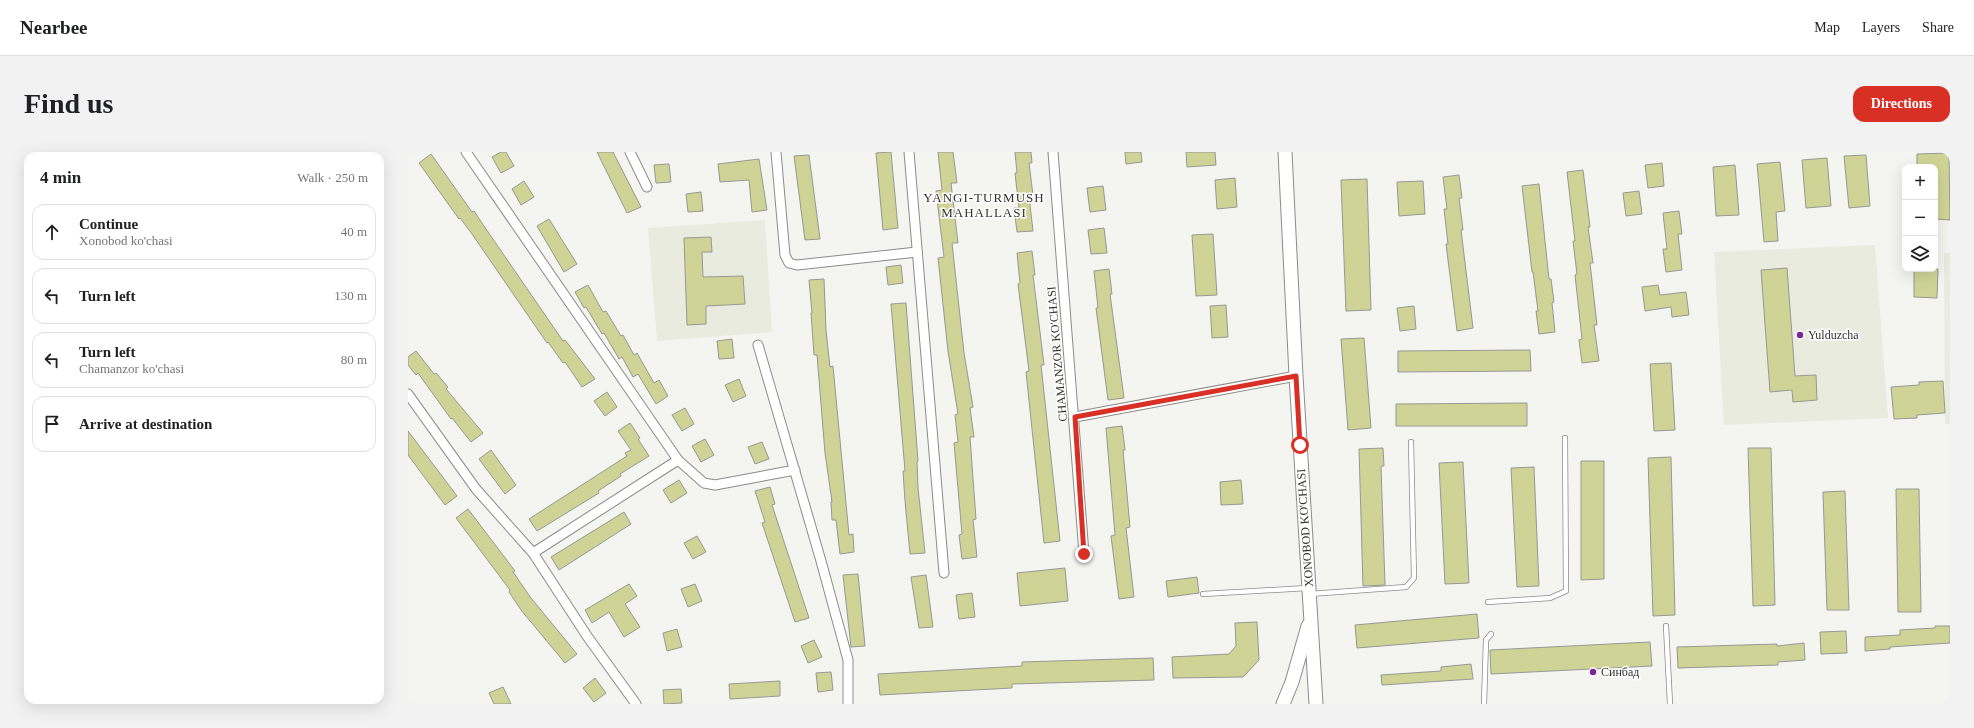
<!DOCTYPE html>
<html lang="en">
<head>
<meta charset="utf-8">
<style>
	body { margin:0; font-family:Georgia,serif; background:#f2f2f2; color:#202124 }
	.controls { position:absolute; right:12px; top:12px; display:grid; overflow:hidden; border-radius:8px; box-shadow:0 4px 16px #0002 }
	.controls button { width:36px; height:36px; display:grid; place-items:center; padding:0; border:0; border-bottom:1px solid #e0e0e0; background:#fff; color:#202124; font:20px sans-serif }
	.stop { position:absolute; width:12px; height:12px; margin:-9px; border:3px solid #d93025; border-radius:50%; background:#fff }
	.stop.end { background:#d93025; border-color:#fff; box-shadow:0 1px 4px #0008 }
	.list { margin:0; padding:0; list-style:none }
	h2 { display:flex; justify-content:space-between; align-items:center; height:52px; margin:0; padding:0 16px; font-size:17px }
	h2 small { font-size:13px; font-weight:400; color:#757577 }
	.list li { display:grid; grid-template-columns:26px 1fr auto; gap:12px; align-items:center; box-sizing:border-box; height:56px; margin:0 8px 8px; padding:0 8px; border:1px solid #e0e0e0; border-radius:12px }
	.list b { display:block; font-size:15px; white-space:nowrap }
	.list p { margin:0; font-size:13px; white-space:nowrap; color:#757577 }
	.list em { font-size:13px; font-style:normal; color:#757577 }
	.icon { flex:none; width:22px; height:22px; fill:none; stroke:currentColor; stroke-width:2; stroke-linecap:round; stroke-linejoin:round }
	.map { position:relative; flex:none; width:1542px; height:552px; overflow:hidden; border-radius:12px }
	header { display:flex; align-items:center; gap:24px; box-sizing:border-box; height:56px; padding:0 20px; background:#fff; border-bottom:1px solid #e0e0e0 }
	header strong { font-size:19px }
	nav { display:flex; gap:22px; margin-inline-start:auto; font-size:14px }
	.intro { display:flex; align-items:center; justify-content:space-between; box-sizing:border-box; height:96px; padding:0 24px }
	h1 { margin:0; font-size:28px }
	.button { padding:10px 18px; border-radius:12px; background:#d93025; color:#fff; font-size:14px; font-weight:700 }
	main { display:flex; gap:24px; padding:0 24px }
	aside { flex:1; background:#fff; border-radius:12px; box-shadow:0 4px 16px #0002 }
	.map>svg:first-child { display:block }
	.built { fill:#e9ebdf }
	.building { fill:#cfd496; stroke:#979894 }
	.lines { fill:none; stroke-linecap:round; stroke-linejoin:round }
	.lane-casing { stroke:#8b8b88; stroke-width:6 }
	.street-casing { stroke:#8b8b88; stroke-width:11 }
	.secondary-casing { stroke:#8b8b88; stroke-width:15 }
	.lane { stroke:#fff; stroke-width:4.5 }
	.street { stroke:#fff; stroke-width:9 }
	.secondary { stroke:#fff; stroke-width:13 }
	.route { stroke:#d93025; stroke-width:5 }
	.poi-dot { fill:#792798; stroke:#fff; stroke-width:1.5 }
	.labels { text-anchor:middle; stroke-width:3; stroke-linejoin:round; paint-order:stroke }
	.poi-label { font-size:12px; fill:#31312f; stroke:#fff; text-anchor:start }
	.street-label { font-size:12px; fill:#31312f; stroke:#fff }
	.neighbourhood-label { font-size:13px; letter-spacing:1px; fill:#31312f; stroke:#fff }
</style>
</head>
<body>
<header>
<strong>Nearbee</strong>
<nav><a>Map</a><a>Layers</a><a>Share</a></nav>
</header>
<div class="intro"><h1>Find us</h1><a class="button">Directions</a></div>
<main>
<aside>
<h2>4 min<small>Walk · 250 m</small></h2>
<ul class="list">
<li><svg class="icon" aria-label="ahead" viewBox="0 0 24 24"><path d="M12 20V5M6 11l6-6 6 6"/></svg><div><b>Continue</b><p>Xonobod ko'chasi</p></div><em>40 m</em></li>
<li><svg class="icon" aria-label="left" viewBox="0 0 24 24"><path d="M17 20v-9H6M10 6l-5 5 5 5"/></svg><div><b>Turn left</b></div><em>130 m</em></li>
<li><svg class="icon" aria-label="left" viewBox="0 0 24 24"><path d="M17 20v-9H6M10 6l-5 5 5 5"/></svg><div><b>Turn left</b><p>Chamanzor ko'chasi</p></div><em>80 m</em></li>
<li><svg class="icon" aria-label="arrive" viewBox="0 0 24 24"><path d="M6 21V4h12l-3 4 3 4H6"/></svg><div><b>Arrive at destination</b></div></li>
</ul>
</aside>
<div class="map">
<svg width="1542" height="552" viewBox="0 0 1542 552">
	<rect width="100%" height="100%" fill="#f4f5f1"/>
	<g class="built">
		<path d="M357 68 364 180 249 189 240 76Z"/>
		<path d="M1467 93 1480 266 1316 273 1306 100Z"/>
		<path d="M1536 101H1542V272H1537Z"/>
	</g>
	<g class="building">
		<path d="M93 0H98L106 14 93 21 84 5Z"/>
		<path d="M189 0H205L233 55 219 61Z"/>
		<path d="M483 0 490 76 475 78 468 1Z"/>
		<path d="M530 0H545L549 31H543L550 91H544L556 201 565 255 562 256 566 285H562L568 367 565 368 569 405 554 407 551 383 554 382 546 291 550 290 547 263 550 262 540 199 530 106 536 105 528 39 534 38Z"/>
		<path d="M607 0H623L624 11H621L625 43 621 44 625 79 609 80 606 56H611L607 21H609Z"/>
		<path d="M717 0H733L734 10 718 12Z"/>
		<path d="M778 0H807L808 13 779 15Z"/>
		<path d="M1541 1 1542 68 1527 67V15H1509V2Z"/>
		<path d="M23 2 64 60 66 59 78 77 155 189 157 188 187 227 174 235 157 210 155 211 140 190 139 191 64 82 52 66 51 67 11 11Z"/>
		<path d="M401 3 412 87 397 88 386 4Z"/>
		<path d="M1458 3 1462 54 1441 56 1436 4Z"/>
		<path d="M1419 6 1423 54 1398 56 1394 8Z"/>
		<path d="M351 7 359 58 344 60 341 28 312 30 310 12Z"/>
		<path d="M1372 10 1377 59 1368 60 1370 89 1356 90 1349 12Z"/>
		<path d="M1254 11 1256 34 1240 36 1237 13Z"/>
		<path d="M261 12 263 30 248 31 246 13Z"/>
		<path d="M1327 13 1331 63 1308 64 1305 15Z"/>
		<path d="M1175 18 1182 75H1180L1185 111H1182L1189 173H1186L1191 209 1174 211 1171 188 1174 187 1167 123 1169 122 1165 89H1167L1159 20Z"/>
		<path d="M1051 23 1054 46H1051L1055 78H1053L1065 176 1049 179 1038 92H1040L1036 57H1039L1035 25Z"/>
		<path d="M827 26 829 55 809 57 807 28Z"/>
		<path d="M959 27 963 158 938 159 933 28Z"/>
		<path d="M116 29 126 45 113 53 104 37Z"/>
		<path d="M1015 29 1017 62 991 64 989 30Z"/>
		<path d="M1131 32 1141 127H1143L1146 150 1144 151 1147 180 1131 182 1128 159H1130L1125 120H1124L1114 34Z"/>
		<path d="M695 34 698 58 682 60 679 36Z"/>
		<path d="M1231 39 1234 62 1218 64 1215 41Z"/>
		<path d="M293 40 295 59 280 60 278 42Z"/>
		<path d="M1271 59 1274 82H1270L1274 118 1258 120 1255 97H1259L1255 61Z"/>
		<path d="M141 67 169 112 156 120 129 74Z"/>
		<path d="M696 76 699 101 683 102 680 78Z"/>
		<path d="M805 82 809 143 788 144 784 83Z"/>
		<path d="M303 85 304 100H294L295 125 335 124 337 152 298 154V172L279 173 276 86Z"/>
		<path d="M624 99 627 123H625L636 213H633L652 389 636 391 618 220 621 219 610 132 612 131 609 101Z"/>
		<path d="M493 113 495 131 480 133 478 115Z"/>
		<path d="M1379 116 1387 224 1408 223 1409 248 1385 250 1384 238 1362 240 1353 118Z"/>
		<path d="M701 117 704 142H702L716 246 700 248 688 156H690L686 119Z"/>
		<path d="M1506 117H1530L1529 146 1506 145Z"/>
		<path d="M416 127 418 178 422 215 425 214 441 383 445 382 446 400 432 402 428 368H424L423 350H424L417 301 409 203H406L403 161H404L401 128Z"/>
		<path d="M180 133 195 160 198 159 213 184 215 183 226 203 229 201 246 231 251 228 260 244 248 252 230 222 225 225 214 205 211 207 196 181 194 182 178 155 176 156 167 140Z"/>
		<path d="M1250 133 1252 143 1278 140 1281 163 1264 165 1263 155 1237 159 1234 135Z"/>
		<path d="M498 151 510 309 509 310 510 336 517 401 502 402 497 349 495 319H497L483 152Z"/>
		<path d="M818 153 820 185 804 186 802 154Z"/>
		<path d="M1006 154 1008 177 992 179 989 156Z"/>
		<path d="M956 186 963 276 940 278 933 187Z"/>
		<path d="M324 187 326 206 311 207 309 189Z"/>
		<path d="M1122 198 1123 219 990 220V199Z"/>
		<path d="M8 199 26 222 28 221 40 235 38 237 75 281 63 290 44 266 43 267 10 221 8 223 0 213V205Z"/>
		<path d="M1263 211 1267 278 1246 279 1242 212Z"/>
		<path d="M331 227 338 244 325 250 317 233Z"/>
		<path d="M1535 229 1537 261 1509 263V266L1486 267 1483 235 1511 233V230Z"/>
		<path d="M199 240 209 255 197 264 186 249Z"/>
		<path d="M1119 251V274H988V252Z"/>
		<path d="M277 256 286 272 274 279 264 263Z"/>
		<path d="M222 271 232 286 230 287 241 304 212 322 213 324 190 339 191 341 129 379 121 367 219 304 217 301 223 298 210 279Z"/>
		<path d="M714 274 717 298H715L722 375 718 376 726 445 711 447 703 384 707 383 698 276Z"/>
		<path d="M0 279 49 344 37 353 0 303Z"/>
		<path d="M297 287 306 303 293 310 284 294Z"/>
		<path d="M354 290 361 307 347 312 340 295Z"/>
		<path d="M975 296 976 314H973L977 433 955 434 951 297Z"/>
		<path d="M1340 296H1363L1367 453 1345 454Z"/>
		<path d="M83 298 108 333 97 342 71 307Z"/>
		<path d="M1263 305 1267 463 1245 464 1240 306Z"/>
		<path d="M1173 309H1196V427L1173 428Z"/>
		<path d="M1055 310 1061 431 1037 432 1031 311Z"/>
		<path d="M1126 315 1131 434 1109 435 1103 316Z"/>
		<path d="M271 328 279 341 263 351 255 338Z"/>
		<path d="M833 328 835 352 813 353 812 330Z"/>
		<path d="M362 335 367 352 364 353 401 466 387 470 354 371 357 370 347 339Z"/>
		<path d="M1488 337H1511L1513 460H1490Z"/>
		<path d="M1437 339 1441 458H1419L1415 340Z"/>
		<path d="M60 357 107 419 105 420 123 446 169 502 157 511 113 458 101 440 102 438 48 366Z"/>
		<path d="M216 360 223 372 151 418 143 405Z"/>
		<path d="M289 384 298 400 285 407 276 391Z"/>
		<path d="M657 416 660 449 612 454 609 421Z"/>
		<path d="M450 422 457 494 443 495 435 423Z"/>
		<path d="M518 423 525 475 511 476 503 425Z"/>
		<path d="M789 425 791 441 760 445 758 429Z"/>
		<path d="M221 432 229 444 217 452 232 475 216 485 201 460 184 471 177 458Z"/>
		<path d="M287 432 294 449 280 455 273 437Z"/>
		<path d="M564 441 567 465 551 467 548 443Z"/>
		<path d="M1069 462 1071 486 949 496 947 473Z"/>
		<path d="M849 470 851 508 835 525 765 526 764 505 821 502 828 494 827 471Z"/>
		<path d="M1527 474H1542V491L1482 495V497L1457 499V485L1492 483V478L1527 476Z"/>
		<path d="M269 477 274 495 259 499 255 481Z"/>
		<path d="M1438 479 1439 501 1413 502 1412 480Z"/>
		<path d="M406 488 414 505 400 511 393 494Z"/>
		<path d="M1242 490 1244 514 1083 522 1082 498Z"/>
		<path d="M1396 491 1397 508 1370 510V513L1270 516 1269 495 1369 492V494Z"/>
		<path d="M745 506 746 528 604 532V536L472 543 470 522 614 514V510Z"/>
		<path d="M1063 512 1065 527 974 533 973 523 1033 519V515Z"/>
		<path d="M423 520 425 538 410 540 408 521Z"/>
		<path d="M187 526 198 541 186 550 175 536Z"/>
		<path d="M372 529V544L322 547 321 532Z"/>
		<path d="M95 535 103 552H86L81 541Z"/>
		<path d="M273 537 274 551 256 552 255 538Z"/>
	</g>
	<g class="lines">
		<defs>
			<g id="lane">
				<path d="M795 442 899 436"/>
				<path d="M902 442 998 435 1006 426 1003 290"/>
				<path d="M1080 450 1142 446 1158 439 1157 286"/>
				<path d="M1258 474 1262 552"/>
				<path d="M1076 552 1078 488 1083 482"/>
			</g>
			<g id="street">
				<path d="M58 0 270 308 296 331 307 333 387 318"/>
				<path d="M222 0 239 35"/>
				<path d="M368 0 377 103 381 111 389 113 509 100"/>
				<path d="M501 0 536 421"/>
				<path d="M645 0 676 402"/>
				<path d="M350 193 413 409 440 508V552"/>
				<path d="M0 242 68 337 125 401 179 484 228 552"/>
				<path d="M667 265 888 224"/>
				<path d="M125 401 270 308"/>
			</g>
			<g id="secondary">
				<path d="M877 0 888 224 908 552"/>
				<path d="M875 552 884 530 900 474"/>
			</g>
		</defs>
		<use href="#lane" class="lane-casing"/>
		<use href="#street" class="street-casing"/>
		<use href="#secondary" class="secondary-casing"/>
		<use href="#lane" class="lane"/>
		<use href="#street" class="street"/>
		<use href="#secondary" class="secondary"/>
	</g>
	<g class="lines">
		<path class="route" d="M676 402 667 265 888 224 892 293"/>
	</g>
	<g class="poi-dot">
		<circle cx="1392" cy="183" r="4"/>
		<circle cx="1185" cy="520" r="4"/>
	</g>
	<g class="labels">
		<g class="poi-label">
			<text x="1400" y="187">Yulduzcha</text>
			<text x="1193" y="524">Синбад</text>
		</g>
		<g class="street-label">
			<text transform="translate(649 202) rotate(-95)" y="4">CHAMANZOR KO'CHASI</text>
			<text transform="translate(897 376) rotate(-94)" y="4">XONOBOD KO'CHASI</text>
		</g>
		<g class="neighbourhood-label">
			<text x="576" y="50">YANGI-TURMUSH<tspan x="576" dy="15">MAHALLASI</tspan></text>
		</g>
	</g>
</svg>
<div class="controls">
<button>+</button>
<button>−</button>
<button><svg class="icon" aria-label="layers" viewBox="0 0 24 24"><path d="M12 4l9 5-9 5-9-5zM3 14l9 5 9-5"/></svg></button>
</div>
<div class="stop" style="left:892px;top:293px"></div>
<div class="stop end" style="left:676px;top:402px"></div>
</div>
</main>
</body>
</html>
